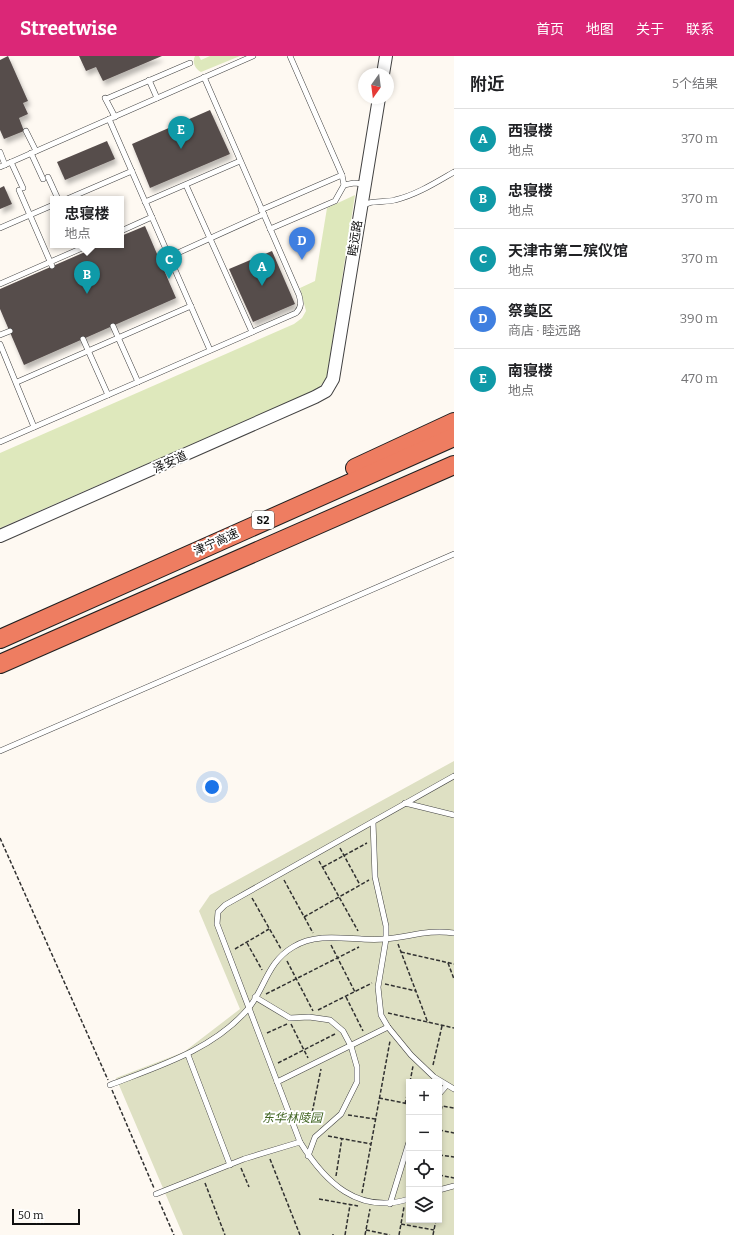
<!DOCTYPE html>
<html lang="zh">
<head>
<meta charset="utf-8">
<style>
	body { margin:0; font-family:Bitter,"Noto Sans SC",serif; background:#f2f2f2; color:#202124 }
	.controls { position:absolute; right:12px; bottom:12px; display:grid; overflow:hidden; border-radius:0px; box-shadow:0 2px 6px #0003 }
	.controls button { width:36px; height:36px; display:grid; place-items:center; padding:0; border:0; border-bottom:1px solid #e0e0e0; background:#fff; color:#202124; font:20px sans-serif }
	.compass { position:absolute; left:358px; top:12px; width:36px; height:36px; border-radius:50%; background:#fff; box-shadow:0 2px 6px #0003; rotate:194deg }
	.scale { position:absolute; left:12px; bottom:10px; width:68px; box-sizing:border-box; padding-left:4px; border:2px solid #0f0f0f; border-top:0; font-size:11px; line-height:14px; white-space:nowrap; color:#0f0f0f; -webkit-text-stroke:3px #fff; paint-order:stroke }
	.you { position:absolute; left:212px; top:731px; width:14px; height:14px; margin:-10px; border:3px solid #fff; border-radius:50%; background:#1a73e8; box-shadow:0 0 0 6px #1a73e833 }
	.badge { display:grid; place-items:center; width:26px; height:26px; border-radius:50%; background:#db2777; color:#fff; font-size:13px; font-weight:700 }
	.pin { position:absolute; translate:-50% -33px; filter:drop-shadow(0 1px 2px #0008) }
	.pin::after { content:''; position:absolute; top:21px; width:14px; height:12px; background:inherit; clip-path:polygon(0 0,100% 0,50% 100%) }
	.popup { position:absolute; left:50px; top:140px; width:74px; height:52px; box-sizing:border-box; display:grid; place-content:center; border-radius:0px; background:#fff; filter:drop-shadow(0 1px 3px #0005); font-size:13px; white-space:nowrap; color:#757577 }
	.popup b { font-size:15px; color:#202124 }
	.popup::after { content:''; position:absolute; left:50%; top:100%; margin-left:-8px; border:8px solid transparent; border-top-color:#fff }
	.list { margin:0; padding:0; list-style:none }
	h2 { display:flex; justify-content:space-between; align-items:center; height:52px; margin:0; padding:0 16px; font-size:17px }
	h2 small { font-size:13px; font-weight:400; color:#757577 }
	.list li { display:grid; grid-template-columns:26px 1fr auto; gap:12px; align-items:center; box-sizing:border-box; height:60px; padding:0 16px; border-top:1px solid #e0e0e0 }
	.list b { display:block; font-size:15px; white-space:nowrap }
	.list p { margin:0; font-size:13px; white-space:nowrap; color:#757577 }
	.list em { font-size:13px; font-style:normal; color:#757577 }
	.icon { flex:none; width:22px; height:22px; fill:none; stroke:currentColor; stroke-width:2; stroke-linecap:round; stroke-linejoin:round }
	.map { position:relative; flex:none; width:454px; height:1179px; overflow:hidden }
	header { display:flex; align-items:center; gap:24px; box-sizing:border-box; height:56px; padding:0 20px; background:#db2777; color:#fff }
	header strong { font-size:19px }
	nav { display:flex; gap:22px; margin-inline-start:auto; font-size:14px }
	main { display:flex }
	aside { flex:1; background:#fff }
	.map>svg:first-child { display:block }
	.green { fill:#dee8bc }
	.cemetery { fill:#dee0c3; fill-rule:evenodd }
	.building { fill:#574d4c; filter:url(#shadow) }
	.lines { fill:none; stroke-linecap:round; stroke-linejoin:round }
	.service-casing { stroke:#424242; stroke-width:6 }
	.tertiary-casing { stroke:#424242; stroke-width:14 }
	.motorway-casing { stroke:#202020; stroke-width:20 }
	.path { stroke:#313131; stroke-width:1.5; stroke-dasharray:4 2; stroke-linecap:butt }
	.service { stroke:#fff; stroke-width:5 }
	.tertiary { stroke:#fff; stroke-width:12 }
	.motorway { stroke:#ee7d61; stroke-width:18 }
	.labels { text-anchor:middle; stroke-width:4; stroke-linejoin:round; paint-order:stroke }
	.shield { fill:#fff; stroke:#575757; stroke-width:1 }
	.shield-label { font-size:11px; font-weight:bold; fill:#0f0f0f }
	.street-label { font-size:12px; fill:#0f0f0f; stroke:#fff }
	.park-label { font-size:12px; font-style:italic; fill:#416522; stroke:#fff }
</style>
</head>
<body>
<header>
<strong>Streetwise</strong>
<nav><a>首页</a><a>地图</a><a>关于</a><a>联系</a></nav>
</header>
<main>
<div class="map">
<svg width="454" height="1179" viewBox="0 0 454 1179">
	<defs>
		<filter id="shadow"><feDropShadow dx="2.5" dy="4.5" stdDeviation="2" flood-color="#0004"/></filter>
	</defs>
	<rect width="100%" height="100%" fill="#fef9f2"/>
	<g class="green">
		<path d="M195 0H199L201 4 210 0H240L201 16C195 13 192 6 195 0Z"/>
		<path d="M355 139 327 319 325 324 318 333 0 472V397L294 268 302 262 306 255 300 232 315 225 327 152Z"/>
	</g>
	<path class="cemetery" d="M454 705V1179H183L116 1022 184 996 240 953 199 855 210 839ZM409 1026H439V1164H409Z"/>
	<g class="building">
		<path d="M8 0 28 45 23 47 28 58 19 62 24 75 4 83 0 74V4Z"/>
		<path d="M79 0H162L103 25 96 11 86 15Z"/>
		<path d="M210 54 230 98 150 132 132 88Z"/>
		<path d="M107 85 115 103 65 124 57 106Z"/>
		<path d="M4 130 12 148 0 153V132Z"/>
		<path d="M145 170 176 242 24 309 0 253V233L101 189H121V180Z"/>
		<path d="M272 195 295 248 253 266 229 213Z"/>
	</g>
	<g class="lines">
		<defs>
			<g id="service">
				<path d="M149 24 157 42"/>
				<path d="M105 42 115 61"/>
				<path d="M106 43 190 7"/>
				<path d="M109 63 210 294"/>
				<path d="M26 75 36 95"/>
				<path d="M0 96 5 109"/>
				<path d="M31 97 43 123"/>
				<path d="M11 106 23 132"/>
				<path d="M0 111 253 0"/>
				<path d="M48 121 58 143"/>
				<path d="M186 129 252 276"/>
				<path d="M344 129 354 127 364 128"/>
				<path d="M19 134 52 210"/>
				<path d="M67 143 132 115"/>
				<path d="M145 146 240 105"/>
				<path d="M362 151C370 143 385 147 395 144 416 139 435 127 454 116"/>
				<path d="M261 154 342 119"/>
				<path d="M0 172 53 149"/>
				<path d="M270 173 335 145 344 129 342 119 290 0"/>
				<path d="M121 175 152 161"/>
				<path d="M160 205 264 158"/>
				<path d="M0 228 89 189"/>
				<path d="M113 270 138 326"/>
				<path d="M0 279 10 275"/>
				<path d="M83 283 108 339"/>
				<path d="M0 288 34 371"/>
				<path d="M17 326 191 250"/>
				<path d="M0 386 296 257C302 251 301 246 299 239L204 21"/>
				<path d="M0 695 454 498"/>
				<path d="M405 747 454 759"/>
				<path d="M373 766 375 821 386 870V883L378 931 381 959 388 971 411 999 434 1021 454 1033"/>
				<path d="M255 941 290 962 309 961 330 964 343 975 351 990 357 1011V1026L341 1058 315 1081 308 1100"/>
				<path d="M188 999 230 1109"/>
				<path d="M277 1026 388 971"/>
				<path d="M110 1029C159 1010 212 994 247 954 265 934 266 907 293 891 321 874 354 886 385 883 410 881 428 873 454 877"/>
				<path d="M439 1038 446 1030"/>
				<path d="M300 1086 217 868 218 856 225 849 454 720"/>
				<path d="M439 1134 454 1130"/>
				<path d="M156 1138 244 1103 300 1086C325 1126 358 1159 409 1143"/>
				<path d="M390 1148 409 1086"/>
			</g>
			<g id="tertiary">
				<path d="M383 18 386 0"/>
				<path d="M0 480 315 341 326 335 333 323 379 42"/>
			</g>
			<g id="motorway">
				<path d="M355 412 454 366"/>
				<path d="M0 583 454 381"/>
				<path d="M0 608 454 409"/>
			</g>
		</defs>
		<use href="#service" class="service-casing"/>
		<use href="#tertiary" class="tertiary-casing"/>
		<use href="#motorway" class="motorway-casing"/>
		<g class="path">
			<path d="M0 782 108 1024"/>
			<path d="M340 792 360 829"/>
			<path d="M319 805 358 875"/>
			<path d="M323 811 367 787"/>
			<path d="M284 824 313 877"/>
			<path d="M252 842 281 893"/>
			<path d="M304 861 369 824"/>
			<path d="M247 887 262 914"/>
			<path d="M398 888 428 967"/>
			<path d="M331 889 355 936"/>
			<path d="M235 893 269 873"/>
			<path d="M401 896 454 908"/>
			<path d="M287 905 313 955"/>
			<path d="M448 907 454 923"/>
			<path d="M385 928 416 935"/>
			<path d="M266 938 359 891"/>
			<path d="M346 941 363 975"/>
			<path d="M318 954 372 927"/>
			<path d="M388 957 454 972"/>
			<path d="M291 968 308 1002"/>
			<path d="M267 977 287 968"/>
			<path d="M278 1007 335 978"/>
			<path d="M433 1009 442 970"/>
			<path d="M410 1026 413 1010"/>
			<path d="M112 1034 154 1132"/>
			<path d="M379 1042 409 1048"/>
			<path d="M405 1048 409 1031"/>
			<path d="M348 1059 375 1063"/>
			<path d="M297 1060 323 1064"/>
			<path d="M311 1062 321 1013"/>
			<path d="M439 1066 442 1050 454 1052"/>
			<path d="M439 1074 454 1077"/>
			<path d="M328 1080 371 1088"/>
			<path d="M439 1099 454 1101"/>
			<path d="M270 1103 300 1179"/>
			<path d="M241 1112 249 1131"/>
			<path d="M439 1119 454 1122"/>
			<path d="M336 1120 342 1082"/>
			<path d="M205 1127 225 1179"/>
			<path d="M362 1137 390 985"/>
			<path d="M319 1143 358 1150"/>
			<path d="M159 1145 174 1179"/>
			<path d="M439 1147 440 1141"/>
			<path d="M401 1168 434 1174"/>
			<path d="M366 1174 390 1179"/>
			<path d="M332 1179H334"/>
			<path d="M345 1179 350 1149"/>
			<path d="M365 1179 370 1153"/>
			<path d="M399 1179 404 1151"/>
			<path d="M433 1179 436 1164"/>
		</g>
		<use href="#service" class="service"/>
		<use href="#tertiary" class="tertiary"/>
		<use href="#motorway" class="motorway"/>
	</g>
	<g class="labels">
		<rect class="shield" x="252" y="455" width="22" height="18" rx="3"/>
		<g class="shield-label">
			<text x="263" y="468">S2</text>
		</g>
		<g class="street-label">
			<text transform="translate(355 182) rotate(-81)" y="4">睦远路</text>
			<text transform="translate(170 406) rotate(-24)" y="4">泽安道</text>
			<text transform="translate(216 486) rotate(-24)" y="4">津宁高速</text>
		</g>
		<g class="park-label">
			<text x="292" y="1066">东华林陵园</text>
		</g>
	</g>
</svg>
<div class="controls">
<button>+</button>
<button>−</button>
<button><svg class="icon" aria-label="locate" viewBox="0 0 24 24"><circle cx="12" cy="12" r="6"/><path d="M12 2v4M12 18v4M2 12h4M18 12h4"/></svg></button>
<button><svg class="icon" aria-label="layers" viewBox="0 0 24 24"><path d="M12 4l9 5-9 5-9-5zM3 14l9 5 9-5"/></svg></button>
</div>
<svg class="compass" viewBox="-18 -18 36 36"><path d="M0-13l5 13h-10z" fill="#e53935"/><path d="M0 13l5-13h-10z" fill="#757577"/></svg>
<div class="scale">50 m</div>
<div class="you"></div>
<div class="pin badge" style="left:262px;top:230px;background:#0f9aa8">A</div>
<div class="pin badge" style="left:87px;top:238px;background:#0f9aa8">B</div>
<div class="popup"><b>忠寝楼</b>地点</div>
<div class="pin badge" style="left:169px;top:223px;background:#0f9aa8">C</div>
<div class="pin badge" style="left:302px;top:204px;background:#3f7fe0">D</div>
<div class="pin badge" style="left:181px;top:93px;background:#0f9aa8">E</div>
</div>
<aside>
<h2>附近<small>5个结果</small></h2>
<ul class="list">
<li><span class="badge" style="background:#0f9aa8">A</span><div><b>西寝楼</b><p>地点</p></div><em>370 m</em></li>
<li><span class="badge" style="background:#0f9aa8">B</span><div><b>忠寝楼</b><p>地点</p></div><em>370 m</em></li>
<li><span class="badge" style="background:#0f9aa8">C</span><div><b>天津市第二殡仪馆</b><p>地点</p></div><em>370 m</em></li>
<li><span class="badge" style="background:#3f7fe0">D</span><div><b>祭奠区</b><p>商店 · 睦远路</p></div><em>390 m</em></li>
<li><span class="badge" style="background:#0f9aa8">E</span><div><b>南寝楼</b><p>地点</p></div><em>470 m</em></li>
</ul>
</aside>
</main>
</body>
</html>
